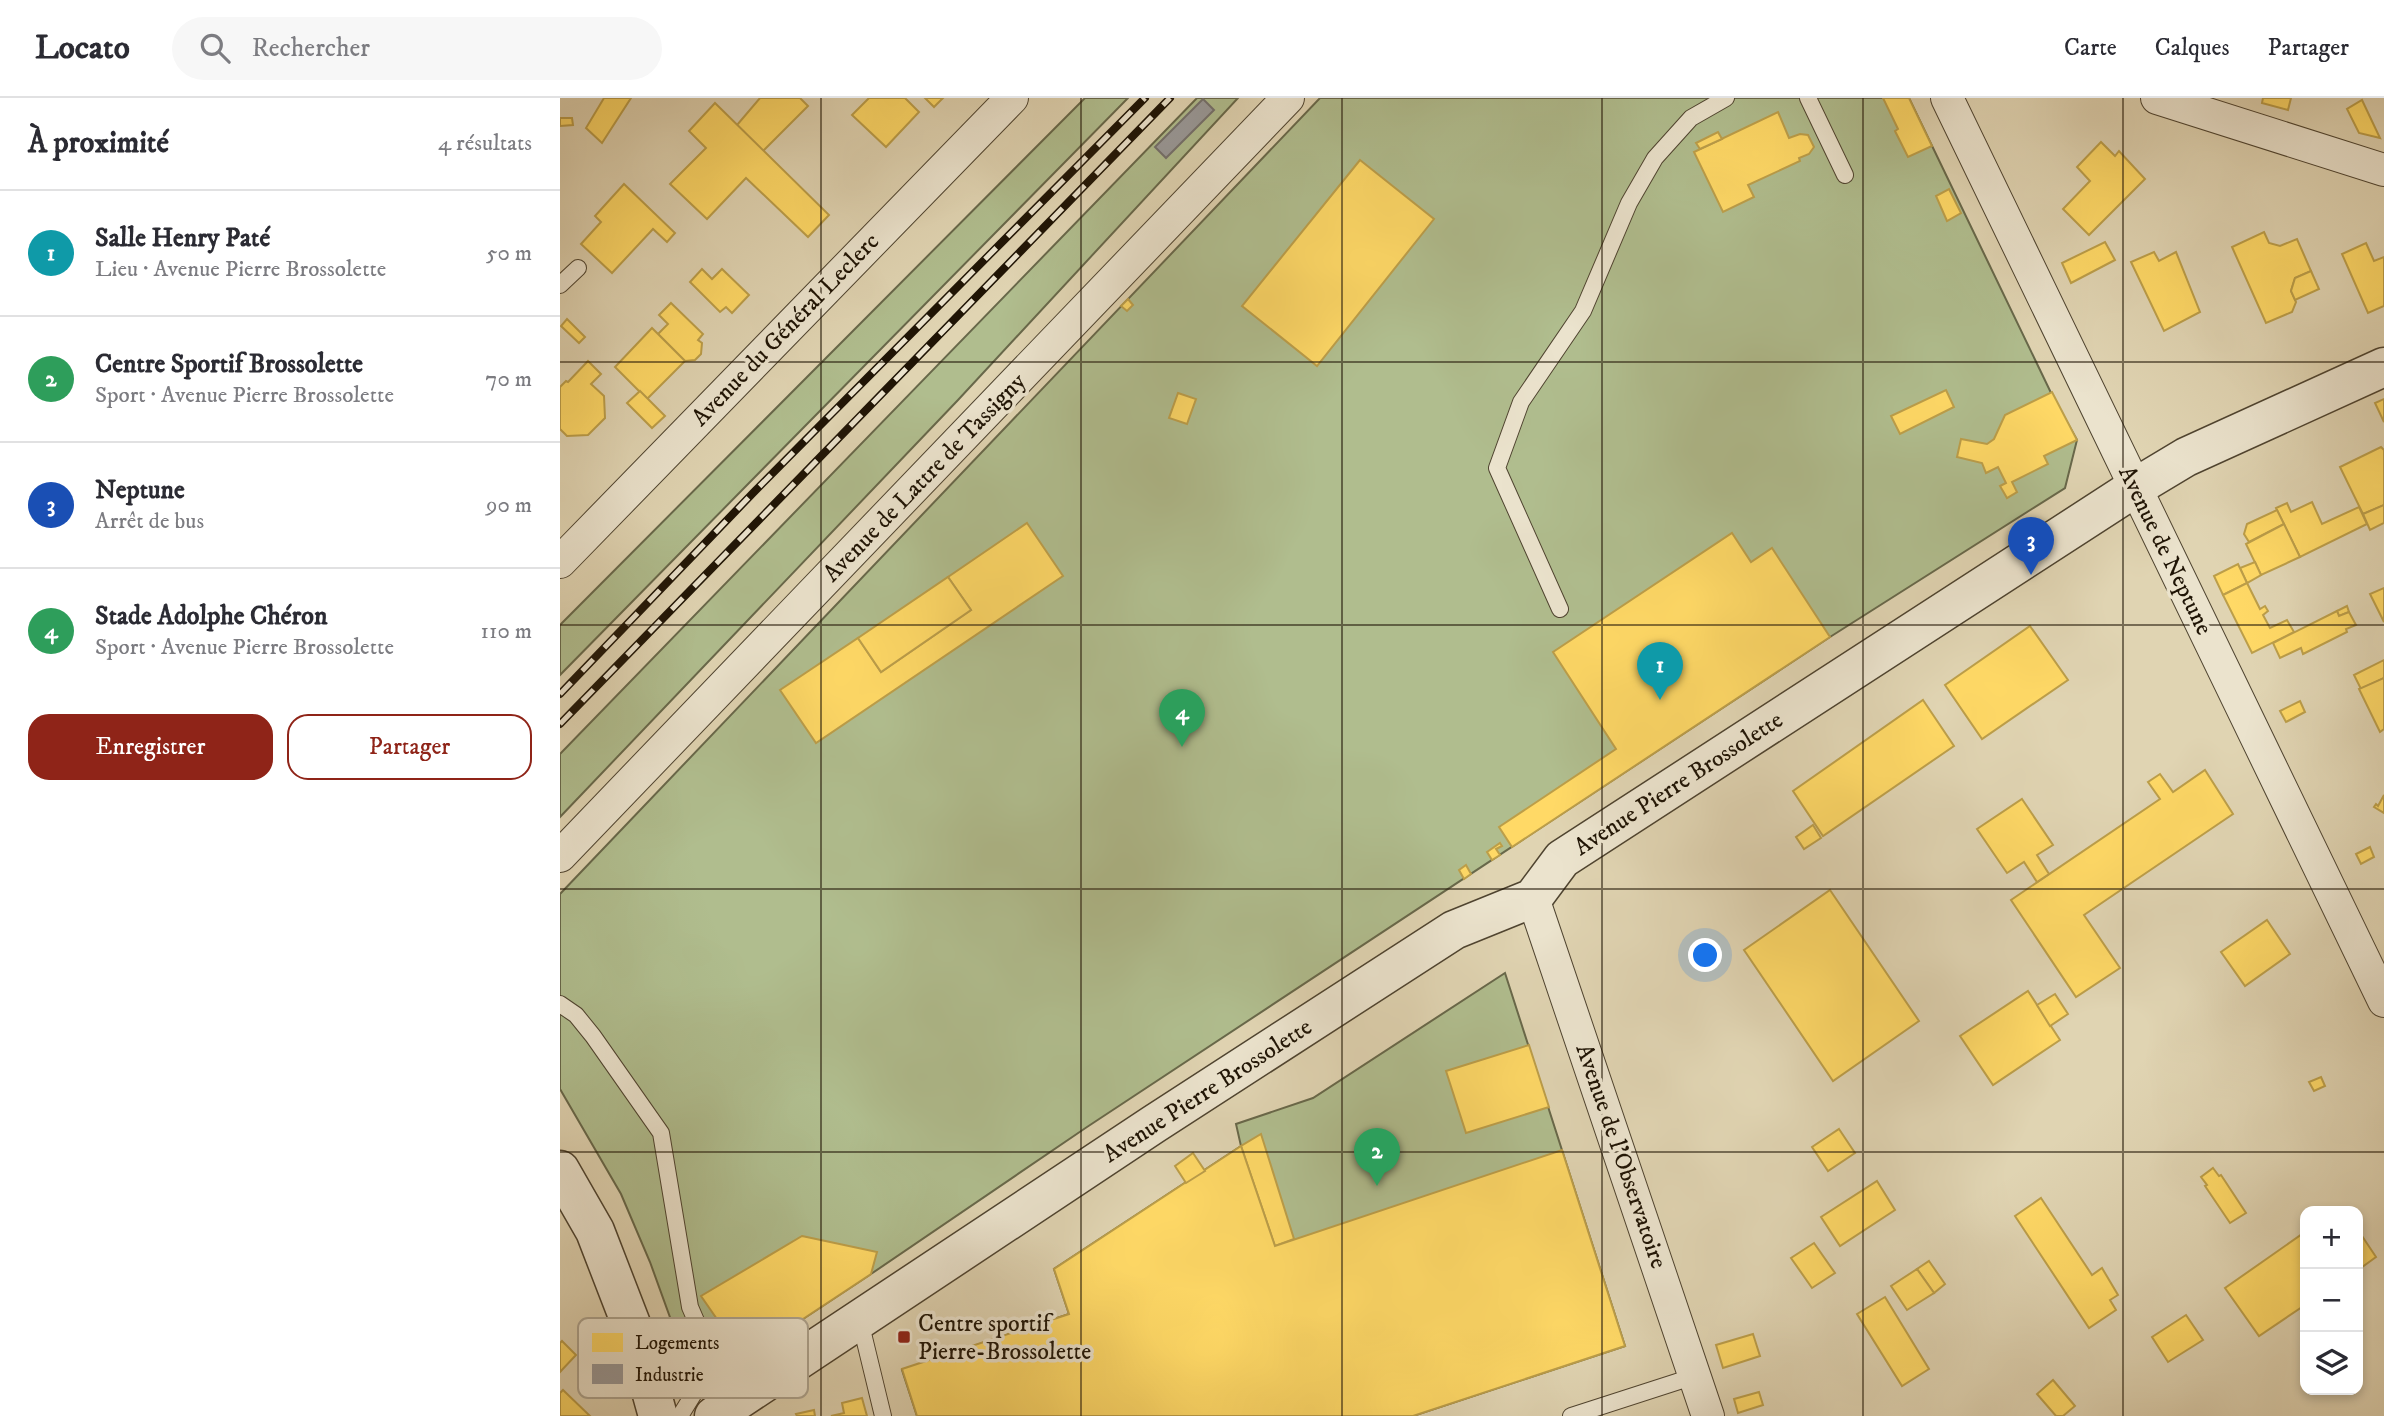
<!DOCTYPE html>
<html lang="fr">
<head>
<meta charset="utf-8">
<style>
	body { margin:0; font-family:"IM FELL DW Pica",serif; background:#f7f7f7; color:#2b2b33 }
	.controls { position:absolute; right:21px; bottom:21px; display:grid; overflow:hidden; border-radius:14px; box-shadow:0 4px 10px #0003 }
	.controls button { width:63px; height:63px; display:grid; place-items:center; padding:0; border:0; border-bottom:2px solid #e1e1e2; background:#fff; color:#2b2b33; font:35px sans-serif }
	.you { position:absolute; left:1146px; top:858px; width:24px; height:24px; margin:-18px; border:5px solid #fff; border-radius:50%; background:#1a73e8; box-shadow:0 0 0 10px #1a73e833 }
	.badge { display:grid; place-items:center; width:46px; height:46px; border-radius:50%; background:#8f2418; color:#fff; font-size:23px; font-weight:700 }
	.pin { position:absolute; translate:-50% -58px; filter:drop-shadow(0 2px 4px #0008) }
	.pin::after { content:''; position:absolute; top:37px; width:24px; height:21px; background:inherit; clip-path:polygon(0 0,100% 0,50% 100%) }
	.list { margin:0; padding:0; list-style:none }
	h2 { display:flex; justify-content:space-between; align-items:center; height:91px; margin:0; padding:0 28px; font-size:30px }
	h2 small { font-size:23px; font-weight:400; color:#7c7c81 }
	.list li { display:grid; grid-template-columns:46px 1fr auto; gap:21px; align-items:center; box-sizing:border-box; height:126px; padding:0 28px; border-top:2px solid #e1e1e2 }
	.list b { display:block; font-size:26px; white-space:nowrap }
	.list p { margin:0; font-size:23px; white-space:nowrap; color:#7c7c81 }
	.list em { font-size:23px; font-style:normal; color:#7c7c81 }
	.actions { display:flex; gap:14px; padding:21px 28px }
	.actions a { flex:1; padding:16px 0; border:2px solid #8f2418; border-radius:21px; text-align:center; font-size:24px; color:#8f2418 }
	.actions .main { background:#8f2418; color:#fff }
	.icon { flex:none; width:38px; height:38px; fill:none; stroke:currentColor; stroke-width:2; stroke-linecap:round; stroke-linejoin:round }
	.map { position:relative; flex:none; width:1824px; height:1318px; overflow:hidden }
	header { display:flex; align-items:center; gap:42px; box-sizing:border-box; height:98px; padding:0 35px; background:#fff; border-bottom:2px solid #e1e1e2 }
	header strong { font-size:33px }
	nav { display:flex; gap:38px; margin-inline-start:auto; font-size:24px }
	.search { width:490px; height:63px; background:#f7f7f7; display:flex; align-items:center; gap:18px; box-sizing:border-box; padding:0 24px; border-radius:38px; color:#7c7c81; font-size:26px }
	main { display:flex }
	aside { flex:1; background:#fff }
	.map>svg:first-child { display:block }
	.green { fill:#b0bd8e; stroke:#68684a; stroke-width:2 }
	.homes { fill:#ffd966; stroke:#bc9e49; stroke-width:2 }
	.industry { fill:#999; stroke:#74716d; stroke-width:2 }
	.lines { fill:none; stroke-linecap:round; stroke-linejoin:round }
	.service-casing { stroke:#4f4430; stroke-width:18 }
	.minor-casing { stroke:#4f4430; stroke-width:34 }
	.tertiary-casing { stroke:#4f4430; stroke-width:41 }
	.service { stroke:#ebe3cd; stroke-width:16 }
	.minor { stroke:#ebe3cd; stroke-width:32 }
	.tertiary { stroke:#ebe3cd; stroke-width:38 }
	.rail-casing { stroke:#1f1405; stroke-width:8 }
	.rail { stroke:#ebe3cd; stroke-width:5; stroke-dasharray:16; stroke-linecap:butt }
	.grid { fill:none; stroke:#1f1405; stroke-width:2; stroke-opacity:0.55 }
	.poi-dot { fill:#8f2418; stroke:#ebe3cd; stroke-width:2.5 }
	.labels { text-anchor:middle; stroke-width:7; stroke-linejoin:round; paint-order:stroke }
	.street-label { font-size:24px; fill:#1f1405; stroke:#ebe3cd }
	.poi-label { font-size:24px; fill:#1f1405; stroke:#ebe3cd; text-anchor:start }
	.key { fill:#ebe3cd; stroke:#aea591; stroke-width:2 }
	.key-label { font-size:19px; fill:#1f1405 }
</style>
</head>
<body>
<header>
<strong>Locato</strong>
<div class="search"><svg class="icon" aria-label="search" viewBox="0 0 24 24"><circle cx="10" cy="10" r="6"/><path d="M15 15l6 6"/></svg>Rechercher</div>
<nav><a>Carte</a><a>Calques</a><a>Partager</a></nav>
</header>
<main>
<aside>
<h2>À proximité<small>4 résultats</small></h2>
<ul class="list">
<li><span class="badge" style="background:#0f9aa8">1</span><div><b>Salle Henry Paté</b><p>Lieu · Avenue Pierre Brossolette</p></div><em>50 m</em></li>
<li><span class="badge" style="background:#2e9e5b">2</span><div><b>Centre Sportif Brossolette</b><p>Sport · Avenue Pierre Brossolette</p></div><em>70 m</em></li>
<li><span class="badge" style="background:#1a4fb4">3</span><div><b>Neptune</b><p>Arrêt de bus</p></div><em>90 m</em></li>
<li><span class="badge" style="background:#2e9e5b">4</span><div><b>Stade Adolphe Chéron</b><p>Sport · Avenue Pierre Brossolette</p></div><em>110 m</em></li>
</ul>
<div class="actions"><a class="main">Enregistrer</a><a>Partager</a></div>
</aside>
<div class="map">
<svg width="1824" height="1318" viewBox="0 0 1824 1318">
	<rect width="100%" height="100%" fill="#e0d4b2"/>
	<filter id="stains"><feTurbulence type="fractalNoise" baseFrequency=".00286" numOctaves="4"/><feColorMatrix values="0 0 0 0 .2 0 0 0 0 .09 0 0 0 0 .02 0 0 0 .5 -.17"/></filter>
	<radialGradient id="worn" r=".72"><stop offset=".6" stop-color="#630" stop-opacity="0"/><stop offset="1" stop-color="#630" stop-opacity=".3"/></radialGradient>
	<g class="green">
		<path d="M525 0H568L0 577V527Z"/>
		<path d="M637 0H678L398 302 0 719V656Z"/>
		<path d="M760 0H1349L1493 299 1517 342 1505 390 1270 539 527 1029 311 1176 155 1279 128 1269 90 1164 61 1096 0 991V796Z"/>
		<path d="M945 875 1065 1248 853 1318H357L342 1272 509 1216 494 1171 681 1048 676 1026 753 1000Z"/>
	</g>
	<g class="homes">
		<path d="M44 0H71L42 45 26 30Z"/>
		<path d="M200 0H240L248 8 203 53 177 27Z"/>
		<path d="M309 0H345L359 14 326 49 292 17Z"/>
		<path d="M365 0H383L374 9Z"/>
		<path d="M1323 0H1349L1372 48 1348 59 1335 33 1338 31Z"/>
		<path d="M1703 0H1731L1728 12 1702 5Z"/>
		<path d="M1802 2 1820 40 1799 35 1787 11Z"/>
		<path d="M155 5 269 117 248 139 186 80 147 121 110 86 146 50 129 33Z"/>
		<path d="M1218 14 1229 40 1240 36 1248 37 1254 49 1249 56 1239 60 1240 63 1188 87 1194 99 1163 114 1134 54Z"/>
		<path d="M0 20H12L13 27 0 28Z"/>
		<path d="M1158 34 1162 41 1140 51 1136 45Z"/>
		<path d="M1541 44 1555 58 1559 53 1585 81 1529 137 1503 111 1530 83 1517 69Z"/>
		<path d="M800 62 874 121 757 268 682 208Z"/>
		<path d="M64 86 115 135 107 144 93 131 52 175 21 146 41 124 35 118Z"/>
		<path d="M1389 91 1401 115 1387 123 1376 98Z"/>
		<path d="M1704 134 1709 145 1720 148 1737 141 1751 173 1735 180 1731 193 1736 204 1732 214 1706 225 1672 149Z"/>
		<path d="M1545 144 1555 162 1511 185 1502 165Z"/>
		<path d="M1806 145 1814 163 1824 159V208L1808 215 1782 156Z"/>
		<path d="M1594 154 1599 163 1616 154 1640 214 1604 233 1571 164Z"/>
		<path d="M142 171 152 181 162 171 189 197 172 215 166 209 160 214 130 184Z"/>
		<path d="M1751 173 1759 191 1735 202 1731 193 1735 180Z"/>
		<path d="M568 201 573 207 567 213 561 208Z"/>
		<path d="M111 205 143 236 138 242 142 245 141 256 135 262 125 263 98 236 108 226 99 217Z"/>
		<path d="M7 221 25 239 19 245 1 228Z"/>
		<path d="M92 230 125 263 87 301 55 269Z"/>
		<path d="M28 263 41 276 31 286 44 298 45 320 28 337 7 338 0 331V289L6 283 8 284Z"/>
		<path d="M1386 292 1394 309 1340 336 1331 318Z"/>
		<path d="M80 293 105 318 92 330 67 305Z"/>
		<path d="M1492 294 1517 342 1484 358 1488 366 1452 384 1457 394 1447 400 1440 388 1446 385 1438 369 1426 375 1422 365 1397 359 1401 341 1427 346 1434 341 1445 317Z"/>
		<path d="M618 295 636 301 627 326 609 320Z"/>
		<path d="M1824 301V324L1815 305Z"/>
		<path d="M1821 349 1824 352V407L1803 416 1780 369Z"/>
		<path d="M1752 404 1762 426 1799 409 1807 426 1740 459 1716 410 1727 405 1731 414Z"/>
		<path d="M1824 407V425L1810 432 1803 416Z"/>
		<path d="M1717 412 1724 426 1689 444 1684 436 1687 426Z"/>
		<path d="M467 425 503 478 256 645 220 592 298 540 321 574 411 512 388 479Z"/>
		<path d="M1724 426 1740 459 1701 477 1686 446Z"/>
		<path d="M1172 435 1191 464 1212 450 1270 539 952 749 939 729 1056 651 993 554Z"/>
		<path d="M1695 464 1701 477 1687 485 1680 470Z"/>
		<path d="M1678 466 1687 485 1663 497 1654 478Z"/>
		<path d="M388 479 411 512 321 574 298 540Z"/>
		<path d="M1687 485 1700 511 1705 508 1708 513 1703 517 1710 530 1727 522 1734 534 1692 555 1663 497Z"/>
		<path d="M1824 490V524L1810 496Z"/>
		<path d="M1787 508 1789 514 1779 518 1777 513Z"/>
		<path d="M1777 513 1779 518 1789 514 1796 527 1786 531 1787 534 1743 556 1741 550 1720 560 1713 545Z"/>
		<path d="M1470 528 1508 582 1422 641 1385 587Z"/>
		<path d="M1824 562V580L1801 591 1794 577Z"/>
		<path d="M1824 580V631L1820 634 1799 591Z"/>
		<path d="M1363 602 1394 648 1263 738 1233 693Z"/>
		<path d="M1740 603 1745 614 1726 624 1720 613Z"/>
		<path d="M1645 672 1673 716 1524 817 1560 870 1516 899 1451 802 1600 701 1588 684 1600 676 1613 694Z"/>
		<path d="M1824 697V715L1814 709 1816 706 1818 708Z"/>
		<path d="M1462 701 1493 747 1477 757 1489 776 1477 784 1464 764 1447 775 1417 731Z"/>
		<path d="M1253 727 1261 740 1244 751 1236 739Z"/>
		<path d="M940 745 942 748 936 751 940 757 932 762 927 754Z"/>
		<path d="M1810 749 1814 759 1801 766 1796 756Z"/>
		<path d="M906 767 911 776 904 781 899 772Z"/>
		<path d="M1270 792 1359 923 1273 983 1184 852Z"/>
		<path d="M1707 822 1730 856 1685 888 1661 854Z"/>
		<path d="M1468 893 1500 942 1433 987 1400 938Z"/>
		<path d="M1495 896 1508 916 1490 928 1477 907Z"/>
		<path d="M969 947 989 1009 906 1035 886 973Z"/>
		<path d="M1761 979 1765 988 1754 993 1749 984Z"/>
		<path d="M1279 1031 1295 1055 1268 1073 1252 1049Z"/>
		<path d="M701 1036 734 1141 715 1148 681 1048Z"/>
		<path d="M681 1048 715 1148 1002 1052 1065 1248 853 1318H357L342 1271 509 1216 494 1171Z"/>
		<path d="M633 1055 645 1073 626 1085 615 1068Z"/>
		<path d="M1653 1070 1659 1078 1661 1077 1686 1115 1670 1125 1645 1088 1647 1087 1641 1079Z"/>
		<path d="M1317 1083 1335 1112 1280 1148 1261 1119Z"/>
		<path d="M1481 1100 1532 1177 1542 1170 1558 1197 1550 1202 1556 1212 1529 1230 1455 1118Z"/>
		<path d="M1798 1132 1816 1159 1798 1172Z"/>
		<path d="M1745 1134V1207L1699 1238 1665 1190Z"/>
		<path d="M242 1138 317 1154 311 1176 184 1260 141 1198Z"/>
		<path d="M1254 1145 1275 1175 1252 1190 1231 1160Z"/>
		<path d="M1369 1163 1385 1186 1374 1195 1357 1171Z"/>
		<path d="M1357 1171 1374 1195 1347 1212 1331 1188Z"/>
		<path d="M1325 1199 1369 1271 1342 1288 1297 1216Z"/>
		<path d="M1626 1217 1643 1242 1608 1264 1592 1239Z"/>
		<path d="M1193 1236 1200 1258 1163 1270 1156 1247Z"/>
		<path d="M2 1243 16 1257 0 1274V1245Z"/>
		<path d="M1493 1282 1515 1308 1503 1318H1496L1477 1296Z"/>
		<path d="M3 1292 30 1318H0V1295Z"/>
		<path d="M1199 1294 1203 1307 1178 1315 1174 1301Z"/>
		<path d="M302 1300 307 1318H271L284 1315 282 1305Z"/>
		<path d="M254 1312 255 1318H237L236 1316Z"/>
	</g>
	<path class="industry" d="M643 1 654 12 606 60 595 49Z"/>
	<g class="lines">
		<defs>
			<g id="service">
				<path d="M1248 0 1285 77"/>
				<path d="M0 187 18 170"/>
				<path d="M1000 511 937 370 961 304 1023 213 1069 105 1095 60 1131 20 1166 0"/>
				<path d="M0 906 16 917 33 938 101 1035 130 1209 143 1239 141 1284 120 1318"/>
				<path d="M300 1223 323 1318"/>
				<path d="M1011 1318 1135 1278"/>
			</g>
			<g id="minor">
				<path d="M1387 0 1824 903"/>
				<path d="M1597 0 1824 72"/>
				<path d="M0 464 452 0"/>
				<path d="M0 758 728 0"/>
				<path d="M973 800 1148 1318"/>
			</g>
			<g id="tertiary">
				<path d="M0 1072 35 1133 76 1239 98 1318"/>
				<path d="M154 1318 594 1026 894 832 973 800 1002 761 1576 389 1626 359 1824 269"/>
			</g>
		</defs>
		<use href="#service" class="service-casing"/>
		<use href="#minor" class="minor-casing"/>
		<use href="#tertiary" class="tertiary-casing"/>
		<use href="#service" class="service"/>
		<use href="#minor" class="minor"/>
		<use href="#tertiary" class="tertiary"/>
		<defs>
			<g id="rail">
				<path d="M0 596 193 395 585 0"/>
				<path d="M0 626 610 0"/>
			</g>
		</defs>
		<use href="#rail" class="rail-casing"/>
		<use href="#rail" class="rail"/>
	</g>
	<path class="grid" d="M261 0V1318M521 0V1318M782 0V1318M1042 0V1318M1303 0V1318M1563 0V1318M0 264H1824M0 527H1824M0 791H1824M0 1054H1824"/>
	<rect class="poi-dot" x="337" y="1232" width="14" height="14" rx="3.5"/>
	<g class="labels">
		<g class="street-label">
			<text transform="translate(225 231) rotate(-46)" y="8">Avenue du Général Leclerc</text>
			<text transform="translate(364 379) rotate(-46)" y="8">Avenue de Lattre de Tassigny</text>
			<text transform="translate(1606 452) rotate(64)" y="8">Avenue de Neptune</text>
			<text transform="translate(1118 685) rotate(-33)" y="8">Avenue Pierre Brossolette</text>
			<text transform="translate(647 992) rotate(-33)" y="8">Avenue Pierre Brossolette</text>
			<text transform="translate(1062 1058) rotate(71)" y="8">Avenue de l'Observatoire</text>
		</g>
		<g class="poi-label">
			<text x="358" y="1233">Centre sportif<tspan x="358" dy="28">Pierre-Brossolette</tspan></text>
		</g>
	</g>
	<rect x="18" y="1220" width="230" height="80" rx="10" class="key"/>
	<rect x="32" y="1235" width="31" height="19" fill="#ffd966"/>
	<rect x="32" y="1266" width="31" height="20" fill="#999"/>
	<g class="key-label">
		<text x="75" y="1251">Logements</text>
		<text x="75" y="1283">Industrie</text>
	</g>
	<rect width="100%" height="100%" filter="url(#stains)"/>
	<rect width="100%" height="100%" fill="url(#worn)"/>
</svg>
<div class="controls">
<button>+</button>
<button>−</button>
<button><svg class="icon" aria-label="layers" viewBox="0 0 24 24"><path d="M12 4l9 5-9 5-9-5zM3 14l9 5 9-5"/></svg></button>
</div>
<div class="you"></div>
<div class="pin badge" style="left:1100px;top:602px;background:#0f9aa8">1</div>
<div class="pin badge" style="left:817px;top:1088px;background:#2e9e5b">2</div>
<div class="pin badge" style="left:1471px;top:477px;background:#1a4fb4">3</div>
<div class="pin badge" style="left:622px;top:649px;background:#2e9e5b">4</div>
</div>
</main>
</body>
</html>
